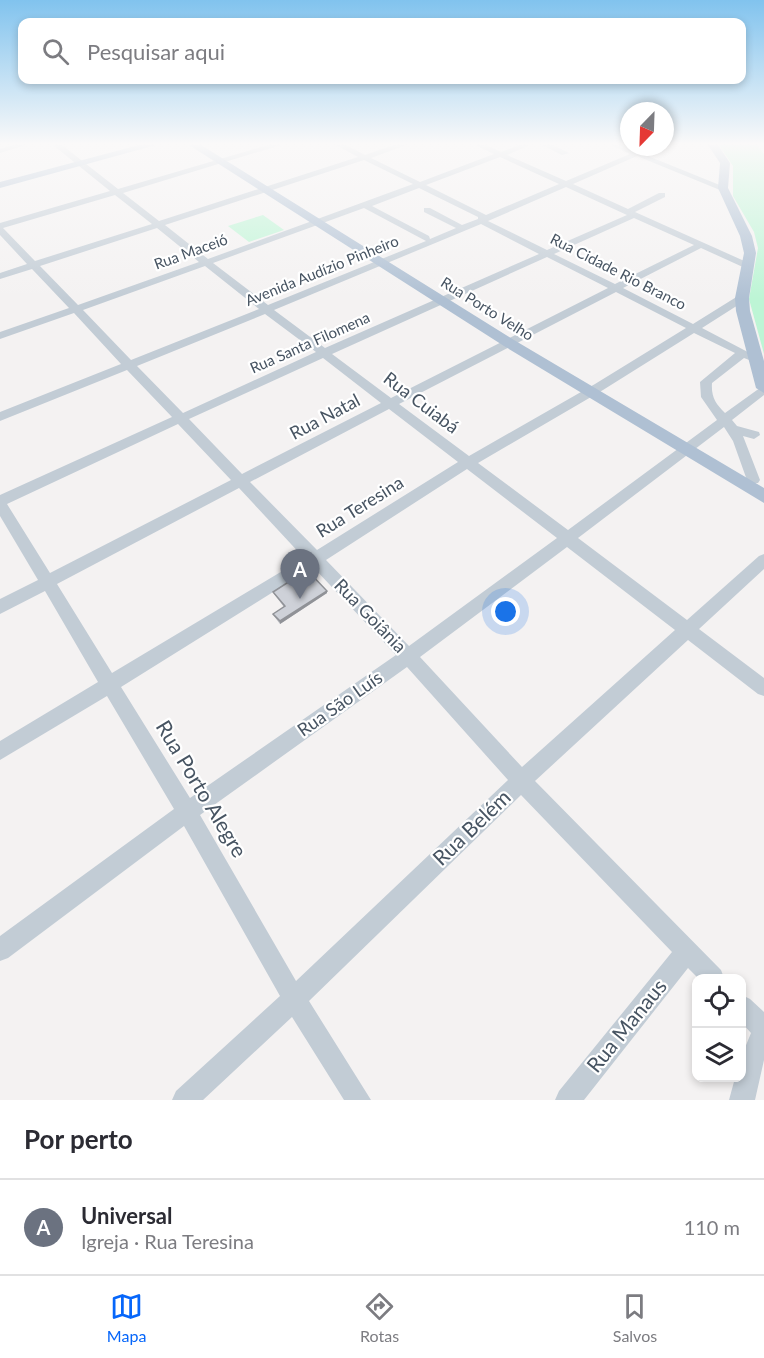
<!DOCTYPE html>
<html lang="pt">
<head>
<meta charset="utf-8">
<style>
	body { margin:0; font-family:Lato,sans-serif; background:#f2f2f3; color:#2b2b33 }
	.controls { position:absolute; right:18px; bottom:18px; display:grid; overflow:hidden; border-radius:12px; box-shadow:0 3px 9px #0003 }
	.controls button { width:54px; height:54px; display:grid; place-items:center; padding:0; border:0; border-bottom:2px solid #e1e1e2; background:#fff; color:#2b2b33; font:30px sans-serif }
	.compass { position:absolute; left:620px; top:102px; width:54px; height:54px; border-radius:50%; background:#fff; box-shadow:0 3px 9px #0003; rotate:203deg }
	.you { position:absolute; left:506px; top:612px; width:21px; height:21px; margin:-15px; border:4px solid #fff; border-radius:50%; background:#1a73e8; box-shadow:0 0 0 9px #1a73e833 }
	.badge { display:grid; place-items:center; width:39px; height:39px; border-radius:50%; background:#0666fa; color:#fff; font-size:20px; font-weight:700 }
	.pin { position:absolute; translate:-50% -50px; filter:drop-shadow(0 2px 3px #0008) }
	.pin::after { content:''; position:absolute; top:32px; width:21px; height:18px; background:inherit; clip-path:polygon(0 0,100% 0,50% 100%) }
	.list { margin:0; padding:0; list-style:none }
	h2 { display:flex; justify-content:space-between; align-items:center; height:78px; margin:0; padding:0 24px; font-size:26px }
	h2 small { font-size:20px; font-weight:400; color:#7c7c81 }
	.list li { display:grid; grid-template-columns:39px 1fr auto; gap:18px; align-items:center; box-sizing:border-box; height:96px; padding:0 24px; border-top:2px solid #e1e1e2 }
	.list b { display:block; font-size:22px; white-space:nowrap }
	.list p { margin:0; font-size:20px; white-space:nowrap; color:#7c7c81 }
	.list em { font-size:20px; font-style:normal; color:#7c7c81 }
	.icon { flex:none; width:33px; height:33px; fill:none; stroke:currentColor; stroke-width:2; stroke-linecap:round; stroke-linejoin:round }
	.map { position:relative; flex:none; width:764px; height:1100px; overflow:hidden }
	.search { position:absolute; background:#fff; box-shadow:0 3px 9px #0003; left:18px; right:18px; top:18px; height:66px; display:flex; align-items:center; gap:15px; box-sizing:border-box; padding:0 21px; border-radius:12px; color:#7c7c81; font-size:22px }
	.sheet { height:174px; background:#fff }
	nav { display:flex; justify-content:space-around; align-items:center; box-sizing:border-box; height:84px; border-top:2px solid #e1e1e2; background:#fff; font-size:16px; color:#7c7c81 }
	nav a { display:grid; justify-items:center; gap:3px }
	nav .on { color:#0666fa }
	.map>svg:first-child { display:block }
	.green { fill:#bdf5d5 }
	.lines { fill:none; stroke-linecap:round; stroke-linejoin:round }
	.minor { fill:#c2ccd5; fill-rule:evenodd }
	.major { fill:#afc0d3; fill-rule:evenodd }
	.wall { fill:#b1b4ba }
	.shaded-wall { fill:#909297 }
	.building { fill:#ced1d8; stroke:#909297; stroke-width:1.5 }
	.labels { text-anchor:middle; stroke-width:4.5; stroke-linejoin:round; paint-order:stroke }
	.far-street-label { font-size:15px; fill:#475462; stroke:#fff }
	.street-label { font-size:18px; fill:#475462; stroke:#fff }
	.near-street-label { font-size:21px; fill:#475462; stroke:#fff }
</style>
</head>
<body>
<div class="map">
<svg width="764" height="1100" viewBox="0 0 764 1100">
	<rect width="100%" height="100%" fill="#f4f2f2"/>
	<g class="green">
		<path d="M719 145H757L764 154V354L749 299 758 248 754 232 733 196V166Z"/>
		<path d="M263 215 284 230 249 242 228 226Z"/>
	</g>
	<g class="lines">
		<g class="minor">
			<path d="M13 145H26L0 153V149Z"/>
			<path d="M53 145H62L118 189 268 145H281L123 193 159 221 358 157 336 145H346L365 155 394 145H406L371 158 420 182 494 154 475 145H486L501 152 519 145H530L507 155 566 181 630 154 611 145H622L637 151 646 147H656L643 154 727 188 720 190 637 156 573 184 628 209 659 193H665V197L635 212 751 264V268H745L701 248 623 288 693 324 738 296H746V300L702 328 763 360 757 363 744 358 712 383C711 397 716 404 725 413L764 385V395L732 420 737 426 759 432 760 435 754 439 743 436 760 480 758 483H748L733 441 724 427 578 538 687 620 759 556 764 554V569L699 629 764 678V696L758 694 688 640 535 781 721 970 724 978H698L688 968 584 1100H555L559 1091 672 952 521 795 309 1001 371 1100H344L292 1017 203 1100H172L176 1091 280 996 184 826 8 958 0 961V936L174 809 107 696 0 760V741L98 682 45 591 0 614V599L38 580 0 516V495L172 417 127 370 0 421V412L121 364 74 313 0 339V332L69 308 32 269 0 279V273L27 264 0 235V223L110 191ZM500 157 559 184 486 215 426 185ZM364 160 413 184 208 259 165 225ZM566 187 627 215 547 250 488 221ZM419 188 478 217V219L462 225 430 208H424V212L456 228 430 239 429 236 372 206ZM115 195 152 224 35 261 3 228ZM364 208 426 241 268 305 213 263ZM634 218 694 245 615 284 554 254ZM481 224 539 254 325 348 274 310ZM157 228 199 262 78 305 40 266ZM547 257 608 288 391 398 332 354ZM205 266 259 309 131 360 83 310ZM616 292 686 328 595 384 469 456 399 404ZM265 314 316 352 183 413 137 366ZM694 333 735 353 700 382 701 397 717 420 568 530 478 463 603 390ZM323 358 381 403 242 474 189 419ZM389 409 458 462 317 550 250 482ZM178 424 231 480 50 573 7 504ZM467 469 557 538 409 646 326 560ZM239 488 304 558 112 673 57 584ZM567 547 675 630 522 767 420 657ZM313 567 396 655 190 798 121 687ZM407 667 508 780 296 981 200 815Z"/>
			<path d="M542 145H553L569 153 562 155Z"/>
			<path d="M742 995 750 999 764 1012V1060L755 1100H729L735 1078H742V1055L751 1033 742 1023Z"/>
		</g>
		<g class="major">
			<path d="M139 145H156L0 188V182Z"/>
			<path d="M189 145H201L514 340 764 488V503L504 346Z"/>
			<path d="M708 145H718L730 163 728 188 752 236 756 253 749 298 750 311 764 361V393L756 388 736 311 735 298 744 253 740 236 718 188 720 163Z"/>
		</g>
	</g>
	<path class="wall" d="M273 592 327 593 280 624 274 616 273 614 284 607 274 594Z"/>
	<path class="shaded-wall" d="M327 591V593L280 624V621Z"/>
	<path class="building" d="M307 570 327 591 280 621 273 614 285 606 273 592Z"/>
	<linearGradient id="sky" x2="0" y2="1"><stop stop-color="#81c3ee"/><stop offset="0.48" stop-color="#faf9f9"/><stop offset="1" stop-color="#faf9f9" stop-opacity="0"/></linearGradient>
	<rect width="764" height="299" fill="url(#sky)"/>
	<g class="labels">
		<g class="far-street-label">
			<text transform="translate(191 252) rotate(-20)" y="5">Rua Maceió</text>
			<text transform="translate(322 271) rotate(-22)" y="5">Avenida Audízio Pinheiro</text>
			<text transform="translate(618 272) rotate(27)" y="5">Rua Cidade Rio Branco</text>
			<text transform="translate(487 309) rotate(32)" y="5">Rua Porto Velho</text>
			<text transform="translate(310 343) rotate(-24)" y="5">Rua Santa Filomena</text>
		</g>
		<g class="street-label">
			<text transform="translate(421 403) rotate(37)" y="6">Rua Cuiabá</text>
			<text transform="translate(325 417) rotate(-28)" y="6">Rua Natal</text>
			<text transform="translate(360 507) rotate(-32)" y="6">Rua Teresina</text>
			<text transform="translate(370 616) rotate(46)" y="6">Rua Goiânia</text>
			<text transform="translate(340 704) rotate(-35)" y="6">Rua São Luís</text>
		</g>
		<g class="near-street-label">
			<text transform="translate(201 789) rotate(59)" y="7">Rua Porto Alegre</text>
			<text transform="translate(472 828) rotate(-44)" y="7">Rua Belém</text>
			<text transform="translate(627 1026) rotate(-51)" y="7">Rua Manaus</text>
		</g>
	</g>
</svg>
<div class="controls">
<button><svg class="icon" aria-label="locate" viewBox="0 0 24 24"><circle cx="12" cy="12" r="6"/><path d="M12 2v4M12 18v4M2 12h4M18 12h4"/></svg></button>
<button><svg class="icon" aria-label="layers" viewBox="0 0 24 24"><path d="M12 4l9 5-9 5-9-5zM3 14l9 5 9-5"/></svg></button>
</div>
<svg class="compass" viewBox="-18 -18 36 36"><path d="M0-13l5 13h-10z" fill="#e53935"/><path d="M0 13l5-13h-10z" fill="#7c7c81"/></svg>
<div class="you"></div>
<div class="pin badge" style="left:300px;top:599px;background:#6b7280">A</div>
<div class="search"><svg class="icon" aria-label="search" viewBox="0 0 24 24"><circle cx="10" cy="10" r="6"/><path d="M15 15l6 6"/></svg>Pesquisar aqui</div>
</div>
<section class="sheet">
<h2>Por perto<small></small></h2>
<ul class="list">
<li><span class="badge" style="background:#6b7280">A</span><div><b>Universal</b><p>Igreja · Rua Teresina</p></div><em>110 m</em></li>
</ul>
</section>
<nav>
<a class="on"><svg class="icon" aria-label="map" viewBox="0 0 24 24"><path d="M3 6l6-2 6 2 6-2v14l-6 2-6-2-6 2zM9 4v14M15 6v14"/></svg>Mapa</a>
<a><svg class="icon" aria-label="directions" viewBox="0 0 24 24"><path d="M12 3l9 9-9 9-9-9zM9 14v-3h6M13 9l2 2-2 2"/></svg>Rotas</a>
<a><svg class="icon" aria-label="saved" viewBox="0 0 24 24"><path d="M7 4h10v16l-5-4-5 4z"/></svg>Salvos</a>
</nav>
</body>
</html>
